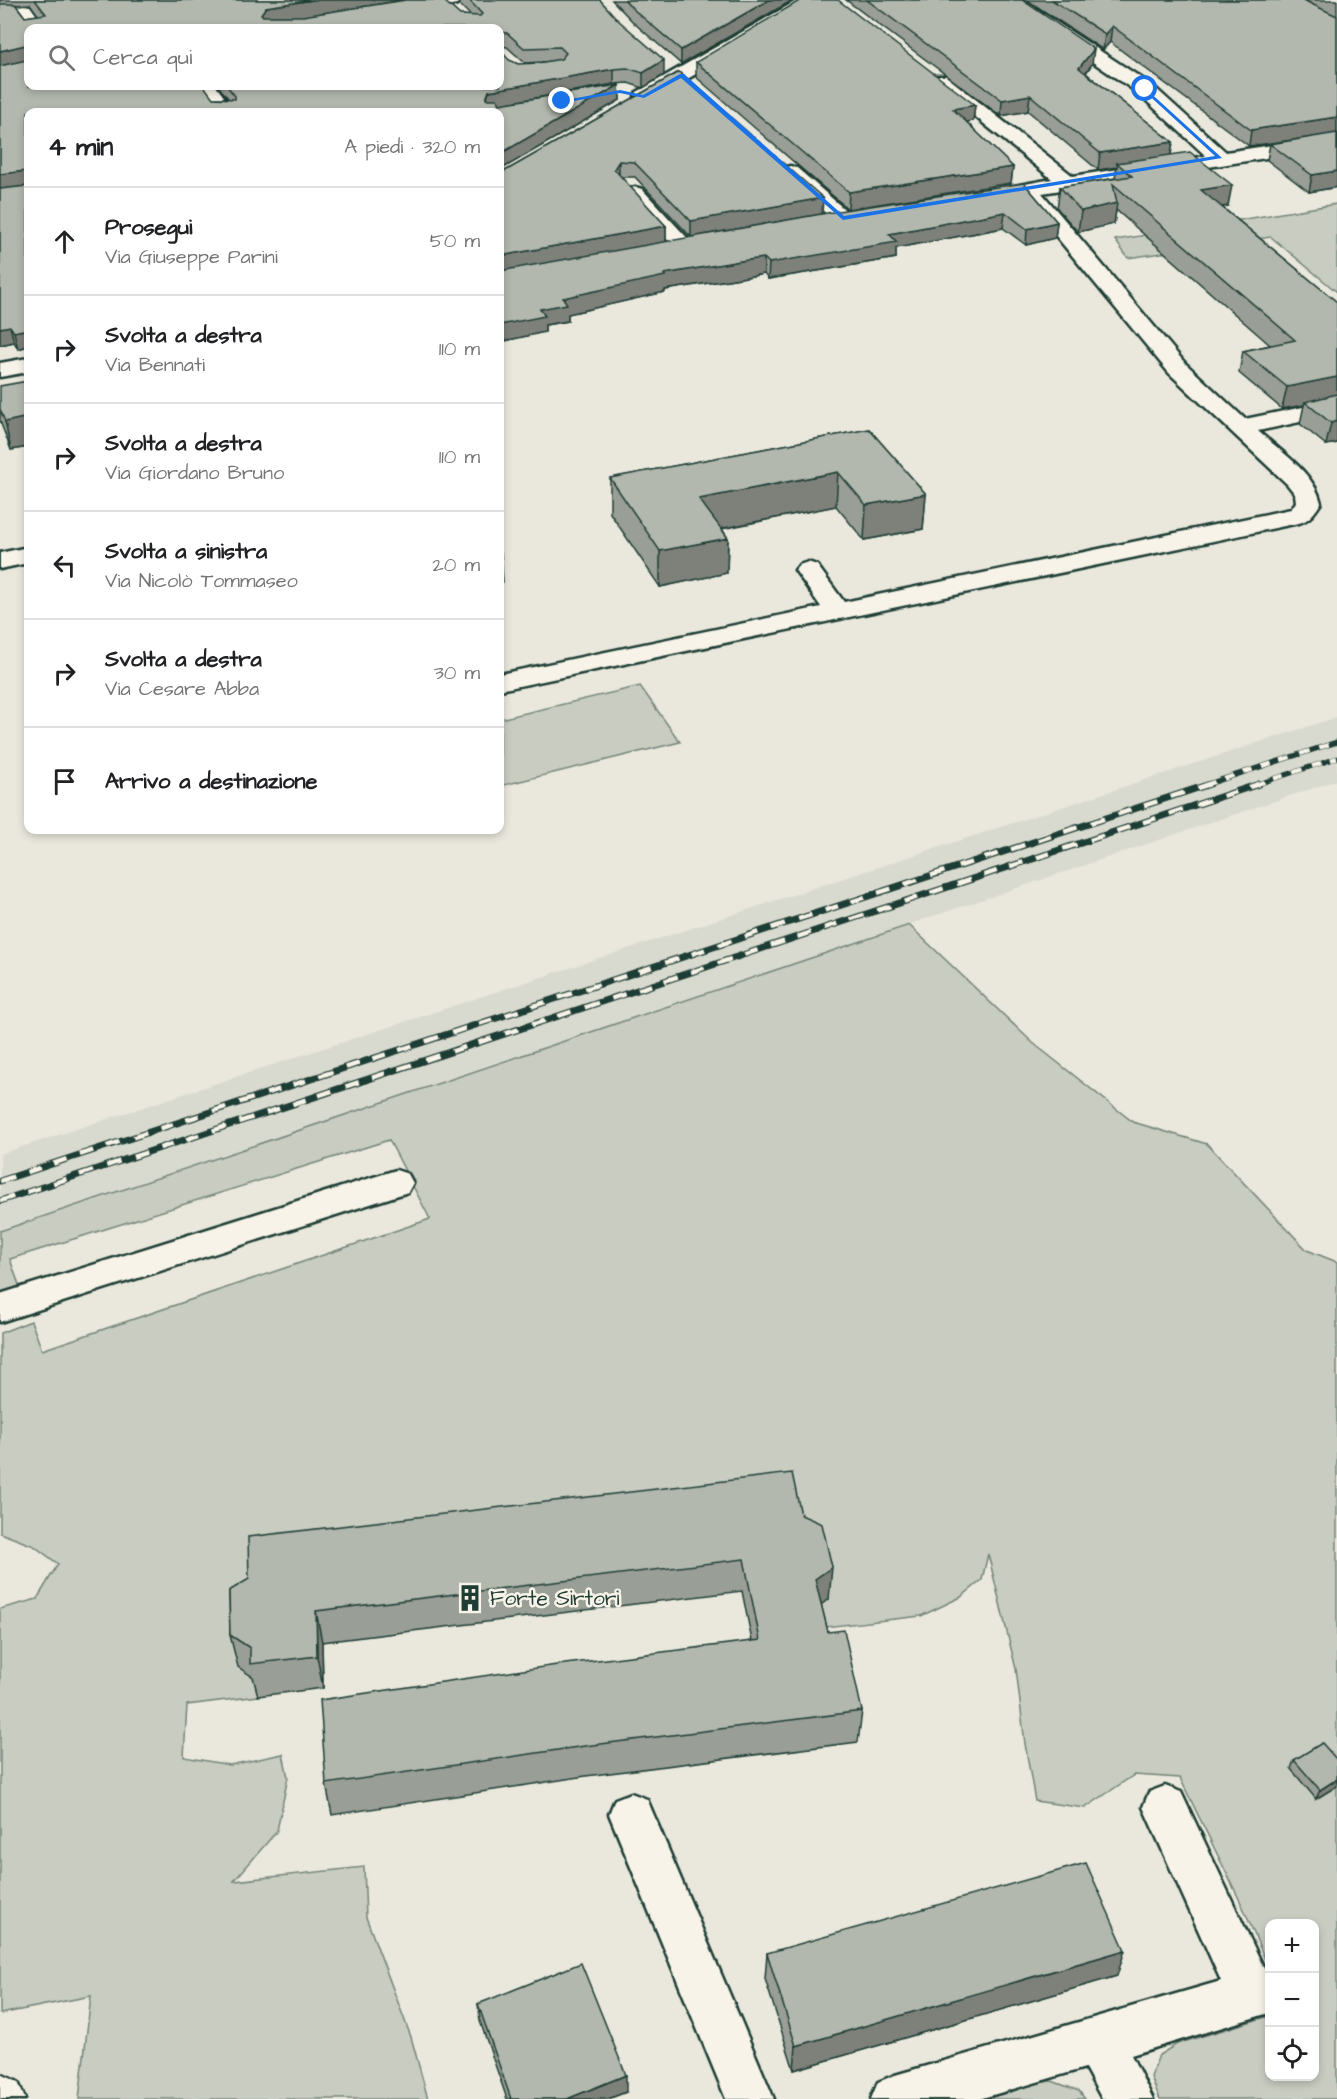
<!DOCTYPE html>
<html lang="it">
<head>
<meta charset="utf-8">
<style>
	body { margin:0; font-family:"Architects Daughter",sans-serif; background:#f2f2f2; color:#202124 }
	.controls { position:absolute; right:18px; bottom:18px; display:grid; overflow:hidden; border-radius:12px; box-shadow:0 3px 9px #0003 }
	.controls button { width:54px; height:54px; display:grid; place-items:center; padding:0; border:0; border-bottom:2px solid #e0e0e0; background:#fff; color:#202124; font:30px sans-serif }
	.stop { position:absolute; width:18px; height:18px; margin:-14px; border:4px solid #1a73e8; border-radius:50%; background:#fff }
	.stop.end { background:#1a73e8; border-color:#fff; box-shadow:0 2px 6px #0008 }
	.list { margin:0; padding:0; list-style:none }
	h2 { display:flex; justify-content:space-between; align-items:center; height:78px; margin:0; padding:0 24px; font-size:26px }
	h2 small { font-size:20px; font-weight:400; color:#757577 }
	.list li { display:grid; grid-template-columns:39px 1fr auto; gap:18px; align-items:center; box-sizing:border-box; height:108px; padding:0 24px; border-top:2px solid #e0e0e0 }
	.list b { display:block; font-size:22px; white-space:nowrap }
	.list p { margin:0; font-size:20px; white-space:nowrap; color:#757577 }
	.list em { font-size:20px; font-style:normal; color:#757577 }
	.icon { flex:none; width:33px; height:33px; fill:none; stroke:currentColor; stroke-width:2; stroke-linecap:round; stroke-linejoin:round }
	.map { position:relative; flex:none; width:1337px; height:2099px; overflow:hidden }
	.search { position:absolute; background:#fff; box-shadow:0 3px 9px #0003; left:24px; top:24px; width:480px; height:66px; display:flex; align-items:center; gap:15px; box-sizing:border-box; padding:0 21px; border-radius:12px; color:#757577; font-size:22px }
	.panel { position:absolute; background:#fff; box-shadow:0 3px 9px #0003; left:24px; top:108px; width:480px; height:726px; border-radius:12px }
	.map>svg:first-child { display:block }
	.built { fill:#d9dacf }
	.green { fill:#c8ccc1; stroke:#74847a; stroke-width:1.5 }
	.lines { fill:none; stroke-linecap:round; stroke-linejoin:round }
	.minor-casing { stroke:#1f3d34; stroke-width:5 }
	.minor { fill:#f7f3e8; fill-rule:evenodd }
	.rail-far1-casing { stroke:#1f3d34; stroke-width:5 }
	.rail-casing { stroke:#1f3d34; stroke-width:7 }
	.rail-far1 { stroke:#f7f3e8; stroke-width:4; stroke-dasharray:10; stroke-linecap:butt }
	.rail { stroke:#f7f3e8; stroke-width:4.5; stroke-dasharray:14; stroke-linecap:butt }
	.wall { fill:#999e96; stroke:#1f3d34; stroke-width:1.5; fill-rule:evenodd }
	.shaded-wall { fill:#7d817a; stroke:#1f3d34; stroke-width:1.5 }
	.building { fill:#b2b8ae; stroke:#1f3d34; stroke-width:1.5; fill-rule:evenodd }
	.route { fill:#1a73e8 }
	.labels { text-anchor:middle; stroke-width:5; stroke-linejoin:round; paint-order:stroke }
	.near-poi-label { font-size:21px; fill:#1f3d34; stroke:#f7f3e8; text-anchor:start }
</style>
</head>
<body>
<div class="map">
<svg width="1337" height="2099" viewBox="0 0 1337 2099">
	<rect width="100%" height="100%" fill="#eae8dd"/>
	<filter id="ink" filterUnits="userSpaceOnUse"><feTurbulence type="fractalNoise" baseFrequency=".0167" numOctaves="2"/><feDisplacementMap in="SourceGraphic" scale="12" xChannelSelector="R" yChannelSelector="G"/><feConvolveMatrix kernelMatrix="1 2 1 2 8 2 1 2 1" color-interpolation-filters="sRGB"/></filter>
	<g filter="url(#ink)">
		<path class="built" d="M1337 717V780L0 1231V1154Z"/>
		<g class="green">
			<path d="M1337 204V292L1271 237 1128 258 1115 240Z"/>
			<path d="M640 686 680 742 500 786V719Z"/>
			<path d="M909 925 1033 1043 1133 1122 1207 1144 1307 1250 1337 1262V2099H1160L1151 2077 1159 2055 1177 2044 1269 2016 1270 2076H1314V1924H1270L1269 1969 1242 1905 1180 1778 1134 1775 1085 1808 1035 1801 1025 1744 1016 1669 988 1554 982 1580 961 1597 921 1616 816 1628 820 1560 256 1570 258 1696 187 1705 184 1757 230 1765 283 1754 288 1777 277 1831 234 1881 364 1867 366 1917 411 2037 428 2099H79L91 1996 0 2014V1609L37 1599 58 1564 34 1546 0 1533V1333L31 1321 42 1350 430 1219 389 1140 10 1259 20 1288 0 1293V1231Z"/>
			<path d="M1052 2081 1079 2091 1085 2099H974L1025 2084Z"/>
		</g>
		<g class="lines">
			<defs>
				<g id="minor">
					<path d="M417 0H460L457 4 451 5 399 13 393 12 390 8 393 4Z"/>
					<path d="M798 0H820L817 4 651 100H637L635 96 637 92Z"/>
					<path d="M1002 0H1023L1152 85 1226 152 1337 135V147L1042 193 1185 363 1245 419 1337 400V414L1258 431C1279 450 1315 473 1321 503 1315 512 1310 520 1299 523L500 690V674L821 607 795 570 799 565 808 562 817 565 844 602 1291 509 1296 502 1295 494 1287 484 1169 373 1023 196 1010 198 1003 196 1000 192 1003 188 1052 179 930 80 932 76H946L1073 176 1206 156 1138 93Z"/>
					<path d="M24 5 30 6 46 28 28 29 19 16 0 17V7Z"/>
					<path d="M198 86H216L235 112H217Z"/>
					<path d="M790 166 797 168 850 214 853 218 850 222 843 224 836 222 783 176 780 172 783 168Z"/>
					<path d="M635 187 642 189 692 243 696 247 692 251 685 253 678 251 628 197 625 193 628 189Z"/>
					<path d="M28 358V372L0 377V363Z"/>
					<path d="M28 547V563L0 569V553Z"/>
					<path d="M396 1170 408 1174 413 1183 408 1192 0 1322V1294Z"/>
					<path d="M1165 1786 1181 1792 1269 1979V2013L1131 2055 1153 2099H1102L1085 2068 979 2099H871L878 2082 895 2075 1221 1981 1143 1807 1149 1792Z"/>
					<path d="M631 1793 647 1799 774 2099H726L609 1814 615 1799Z"/>
					<path d="M0 2074 18 2082 25 2099H0Z"/>
				</g>
			</defs>
			<use href="#minor" class="minor-casing"/>
			<use href="#minor" class="minor"/>
			<defs>
				<g id="rail-far1">
					<path d="M1205 785 1337 742"/>
					<path d="M1255 785 1337 758"/>
				</g>
				<g id="rail">
					<path d="M0 1181 1210 784"/>
					<path d="M0 1201 1259 784"/>
				</g>
			</defs>
			<use href="#rail-far1" class="rail-far1-casing"/>
			<use href="#rail" class="rail-casing"/>
			<use href="#rail-far1" class="rail-far1"/>
			<use href="#rail" class="rail"/>
		</g>
		<g class="wall">
			<path d="M0 0H404L460 15 471 16 459 4V0H600L664 75 643 88 628 83 614 84 500 104 619 85 620 100 500 170V112H28V346L18 349 14 342 0 345ZM30 4 38 15 25 17 16 5ZM28 28H500V46L507 47 525 63 544 62 518 64 509 60 500 86H218L228 98H213Z"/>
			<path d="M612 0H793L681 64 634 23Z"/>
			<path d="M846 0H1022L1092 64 1086 73 1173 142 1171 155 1228 206 1222 207 1337 302V443L1326 445 1300 424 1304 405 1282 409 1239 373 1243 351 1270 345 1116 210 1114 224 1078 232 1057 208 1060 187 1115 178 1117 167 1098 170 1028 111 1001 116Z"/>
			<path d="M1027 0H1303L1311 4 1304 0H1337V187L1309 192 1267 160 1270 144 1304 138 1249 146 1110 42 1103 50Z"/>
			<path d="M696 62 975 105 973 121 966 122 1013 167 1011 183 848 209 696 77Z"/>
			<path d="M679 72 822 214 691 237 635 177H621L666 226V242L1024 183 1057 222 1055 238 1026 245 1003 228 896 248V258L768 279 764 274 740 278 665 290V292L568 314V321L545 325V332L500 342V172L507 170Z"/>
			<path d="M28 381V447L11 450 0 421V409Z"/>
			<path d="M869 429 926 494 923 529 864 540 836 506 722 529 728 538 727 573 660 587 610 513V478Z"/>
			<path d="M801 1515 829 1599 821 1604 828 1632 862 1711 858 1742 586 1776 332 1815 326 1784 752 1641 742 1591 322 1642 323 1688 258 1696 253 1677 238 1667 230 1635 229 1591Z"/>
			<path d="M1294 1760H1337L1316 1799 1291 1769Z"/>
			<path d="M767 1953 1117 1976 794 2070 765 1979Z"/>
			<path d="M478 2004 626 2092 608 2099H507L480 2021Z"/>
		</g>
		<g class="shaded-wall">
			<path d="M313 0H404L268 22 261 14 266 7Z"/>
			<path d="M769 0H793L681 64V50Z"/>
			<path d="M1112 26 1110 42 1103 50 1105 34Z"/>
			<path d="M25 45 28 60 0 66V51Z"/>
			<path d="M1094 49 1092 64 1077 84 1079 68Z"/>
			<path d="M664 60V75L643 88V73Z"/>
			<path d="M614 69V84L490 106 486 99 489 91Z"/>
			<path d="M619 85 620 100 500 170V154Z"/>
			<path d="M1030 95 1028 111 1001 116 1002 100Z"/>
			<path d="M975 105 973 121 952 124 953 109Z"/>
			<path d="M1337 117V134L1249 146 1251 130Z"/>
			<path d="M1173 142 1170 159 1117 163V167L1098 170 1100 153Z"/>
			<path d="M619 161V177L614 169Z"/>
			<path d="M1013 167 1011 183 848 209 849 192Z"/>
			<path d="M26 171 28 186 0 190V174Z"/>
			<path d="M1337 171V187L1309 192 1312 175Z"/>
			<path d="M1232 185 1228 206 1197 211 1201 190Z"/>
			<path d="M823 198 822 214 691 237V221Z"/>
			<path d="M1117 203 1114 224 1078 232 1081 211Z"/>
			<path d="M1005 212 1003 228 896 248V258L768 279 769 263 889 234Z"/>
			<path d="M1057 222 1055 238 1026 245 1027 229Z"/>
			<path d="M666 226V242L500 273V256Z"/>
			<path d="M764 258V274L740 278 665 290V292L568 314V321L545 325V332L500 342V325L540 309 563 298 664 274 740 261Z"/>
			<path d="M10 326 14 342 0 345V328Z"/>
			<path d="M28 329V346L18 349 14 332Z"/>
			<path d="M1337 377V399L1305 402 1304 405 1282 409 1287 387Z"/>
			<path d="M28 417V447L11 450 5 422Z"/>
			<path d="M1337 421V443L1326 445 1331 423Z"/>
			<path d="M838 472 836 506 699 533V499Z"/>
			<path d="M926 494 923 529 864 540 866 505Z"/>
			<path d="M728 538 727 573 660 587V551Z"/>
			<path d="M500 553H501L503 582 500 583Z"/>
			<path d="M832 1567 829 1599 812 1611 815 1579Z"/>
			<path d="M316 1611 322 1642 323 1688 317 1656Z"/>
			<path d="M1337 1779V1786L1316 1799 1320 1790Z"/>
			<path d="M1125 1950 1117 1976 794 2070 796 2046Z"/>
			<path d="M626 2075V2092L608 2099H567Z"/>
		</g>
		<g class="building">
			<path d="M35 0H313L266 7 261 14 263 16H303L406 0H443L460 15 480 16 482 14 469 0H600L618 20 664 60 643 73 627 68 614 69 489 91 486 99H497L500 104 619 85 500 154V112H28V329L14 332 10 326 0 328V189L27 186 26 171 0 174V66L27 60V47L25 45 0 51V4H15L25 17 46 14ZM28 28H500V32L507 33 524 48 560 47 566 53 561 59 538 63 518 64 509 60 500 50V86H227L235 96V99L213 98 204 86H28Z"/>
			<path d="M625 0H769L681 50 633 9Z"/>
			<path d="M801 0H838L975 105 953 109 1013 167 849 192 696 62Z"/>
			<path d="M867 0H1022L1094 49 1079 68 1173 142 1100 153 1030 95 1002 100Z"/>
			<path d="M1052 0H1303L1337 16V117L1251 130 1112 26 1105 34Z"/>
			<path d="M679 72 823 198 691 221 634 162 619 161 614 169 666 226 500 256V172L507 170Z"/>
			<path d="M1337 133V171L1312 175 1270 144Z"/>
			<path d="M1190 152 1232 185 1201 190 1337 302V377L1287 387 1243 351 1295 340 1113 184 1117 203 1081 211 1060 187 1132 176 1117 163Z"/>
			<path d="M1024 183 1057 222 1027 229 1005 212 889 234 897 242 769 263 764 258 740 261 664 274 665 276 563 298 567 304 540 309 545 316 500 325V271L844 210Z"/>
			<path d="M28 381V417L5 422 0 409V386Z"/>
			<path d="M1337 394V421L1331 423 1305 402Z"/>
			<path d="M869 429 926 494 866 505 838 472 699 499 728 538 660 551 610 478Z"/>
			<path d="M792 1473 801 1515 822 1524 832 1567 815 1579 828 1632 844 1630 862 1711 585 1746 326 1784 320 1700 557 1665 760 1640 744 1559 316 1611 317 1656 250 1664V1648L230 1635 229 1591 249 1579 248 1537Z"/>
			<path d="M1322 1743 1337 1760V1779L1320 1790 1294 1760Z"/>
			<path d="M1086 1863 1125 1950 796 2046 767 1953Z"/>
			<path d="M581 1963 626 2075 567 2099H511L478 2004Z"/>
		</g>
	</g>
	<path class="route" d="M680 74H684L844 216 1215 156 1143 90 1145 88 1222 158 843 220 681 78 644 98 620 93 562 103 560 101 620 90 643 95Z"/>
	<defs>
		<symbol id="building-bare" viewBox="-9 -9 18 18"><path d="M-4-6H4V6H1V3H-1V6H-4ZM-2.5-4.3h1.7v1.8h-1.7ZM.8-4.3h1.7v1.8H.8ZM-2.5-1h1.7V.8h-1.7ZM.8-1h1.7V.8H.8Z" fill="#1f3d34" stroke="#f7f3e8" stroke-width="2.5" paint-order="stroke"/></symbol>
	</defs>
	<g fill-rule="evenodd">
		<use href="#building-bare" x="451" y="1579" width="38" height="38"/>
	</g>
	<g class="labels">
		<g class="near-poi-label">
			<text x="490" y="1605">Forte Sirtori</text>
		</g>
	</g>
</svg>
<div class="controls">
<button>+</button>
<button>−</button>
<button><svg class="icon" aria-label="locate" viewBox="0 0 24 24"><circle cx="12" cy="12" r="6"/><path d="M12 2v4M12 18v4M2 12h4M18 12h4"/></svg></button>
</div>
<div class="stop" style="left:1145px;top:89px"></div>
<div class="stop end" style="left:562px;top:101px"></div>
<div class="search"><svg class="icon" aria-label="search" viewBox="0 0 24 24"><circle cx="10" cy="10" r="6"/><path d="M15 15l6 6"/></svg>Cerca qui</div>
<section class="panel">
<h2>4 min<small>A piedi · 320 m</small></h2>
<ul class="list">
<li><svg class="icon" aria-label="ahead" viewBox="0 0 24 24"><path d="M12 20V5M6 11l6-6 6 6"/></svg><div><b>Prosegui</b><p>Via Giuseppe Parini</p></div><em>50 m</em></li>
<li><svg class="icon" aria-label="right" viewBox="0 0 24 24"><path d="M7 20v-9h11M14 6l5 5-5 5"/></svg><div><b>Svolta a destra</b><p>Via Bennati</p></div><em>110 m</em></li>
<li><svg class="icon" aria-label="right" viewBox="0 0 24 24"><path d="M7 20v-9h11M14 6l5 5-5 5"/></svg><div><b>Svolta a destra</b><p>Via Giordano Bruno</p></div><em>110 m</em></li>
<li><svg class="icon" aria-label="left" viewBox="0 0 24 24"><path d="M17 20v-9H6M10 6l-5 5 5 5"/></svg><div><b>Svolta a sinistra</b><p>Via Nicolò Tommaseo</p></div><em>20 m</em></li>
<li><svg class="icon" aria-label="right" viewBox="0 0 24 24"><path d="M7 20v-9h11M14 6l5 5-5 5"/></svg><div><b>Svolta a destra</b><p>Via Cesare Abba</p></div><em>30 m</em></li>
<li><svg class="icon" aria-label="arrive" viewBox="0 0 24 24"><path d="M6 21V4h12l-3 4 3 4H6"/></svg><div><b>Arrivo a destinazione</b></div></li>
</ul>
</section>
</div>
</body>
</html>
